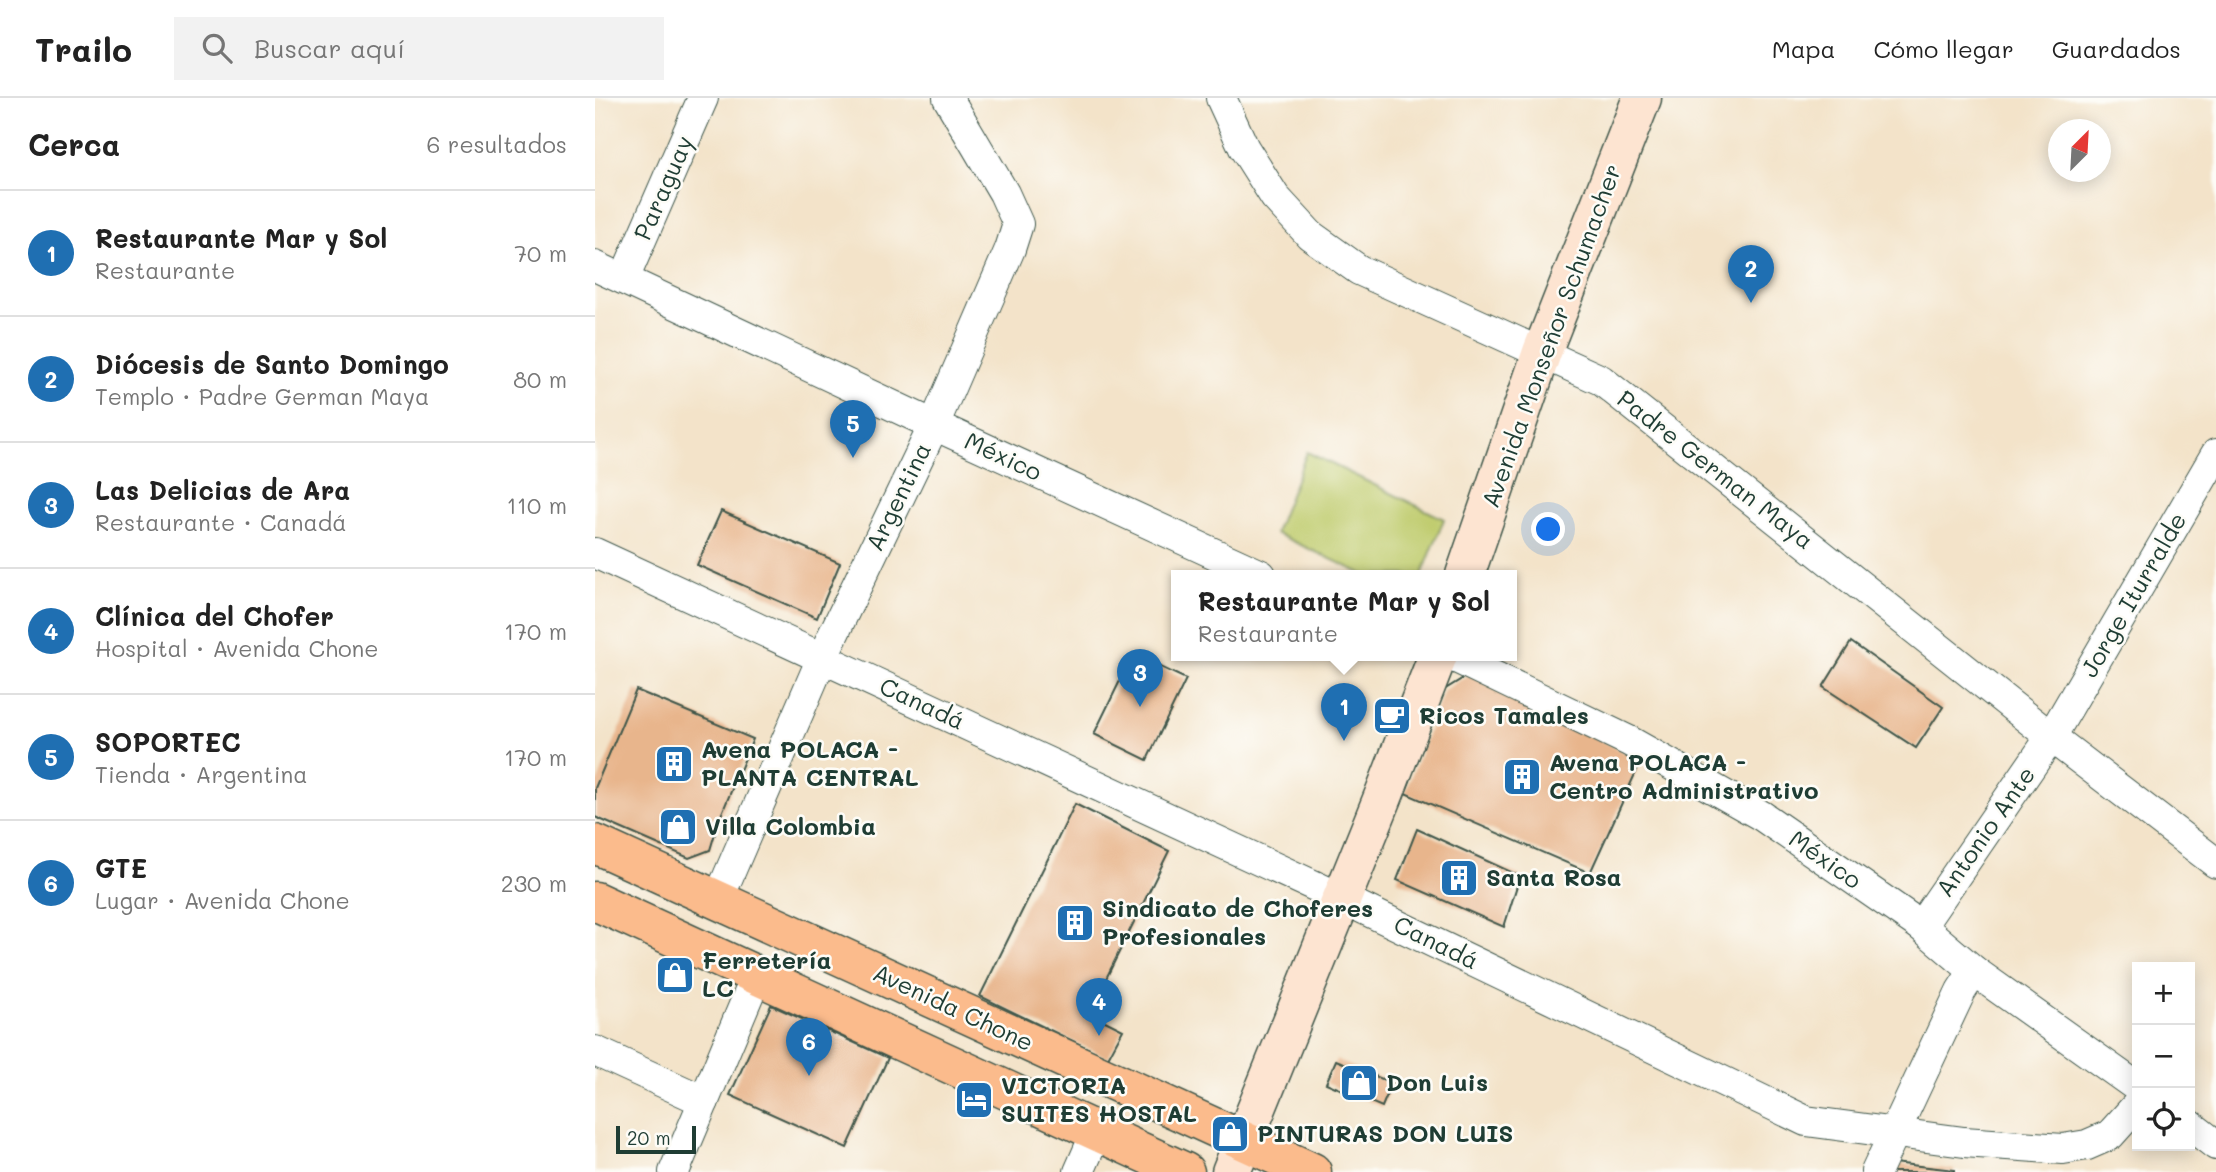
<!DOCTYPE html>
<html lang="es">
<head>
<meta charset="utf-8">
<style>
	body { margin:0; font-family:Mali,sans-serif; background:#f2f2f2; color:#222 }
	.controls { position:absolute; right:21px; bottom:21px; display:grid; overflow:hidden; border-radius:0px; box-shadow:0 4px 18px #0003 }
	.controls button { width:63px; height:63px; display:grid; place-items:center; padding:0; border:0; border-bottom:2px solid #e0e0e0; background:#fff; color:#222; font:35px sans-serif }
	.compass { position:absolute; left:1453px; top:21px; width:63px; height:63px; border-radius:50%; background:#fff; box-shadow:0 4px 18px #0003; rotate:24deg }
	.scale { position:absolute; left:21px; bottom:18px; width:80px; box-sizing:border-box; padding-left:7px; border:4px solid #1f3d34; border-top:0; font-size:19px; line-height:24px; white-space:nowrap; color:#1f3d34; -webkit-text-stroke:5px #fdfcf7; paint-order:stroke }
	.you { position:absolute; left:954px; top:432px; width:24px; height:24px; margin:-18px; border:5px solid #fff; border-radius:50%; background:#1a73e8; box-shadow:0 0 0 10px #1a73e833 }
	.badge { display:grid; place-items:center; width:46px; height:46px; border-radius:50%; background:#1f6fb2; color:#fff; font-size:23px; font-weight:700 }
	.pin { position:absolute; translate:-50% -58px; filter:drop-shadow(0 2px 4px #0008) }
	.pin::after { content:''; position:absolute; top:37px; width:24px; height:21px; background:inherit; clip-path:polygon(0 0,100% 0,50% 100%) }
	.popup { position:absolute; left:576px; top:472px; width:346px; height:91px; box-sizing:border-box; display:grid; place-content:center; border-radius:0px; background:#fff; filter:drop-shadow(0 2px 5px #0005); font-size:23px; white-space:nowrap; color:#767676 }
	.popup b { font-size:26px; color:#222 }
	.popup::after { content:''; position:absolute; left:50%; top:100%; margin-left:-14px; border:14px solid transparent; border-top-color:#fff }
	.list { margin:0; padding:0; list-style:none }
	h2 { display:flex; justify-content:space-between; align-items:center; height:91px; margin:0; padding:0 28px; font-size:30px }
	h2 small { font-size:23px; font-weight:400; color:#767676 }
	.list li { display:grid; grid-template-columns:46px 1fr auto; gap:21px; align-items:center; box-sizing:border-box; height:126px; padding:0 28px; border-top:2px solid #e0e0e0 }
	.list b { display:block; font-size:26px; white-space:nowrap }
	.list p { margin:0; font-size:23px; white-space:nowrap; color:#767676 }
	.list em { font-size:23px; font-style:normal; color:#767676 }
	.icon { flex:none; width:38px; height:38px; fill:none; stroke:currentColor; stroke-width:2; stroke-linecap:round; stroke-linejoin:round }
	.map { position:relative; flex:none; width:1621px; height:1074px; overflow:hidden }
	header { display:flex; align-items:center; gap:42px; box-sizing:border-box; height:98px; padding:0 35px; background:#fff; border-bottom:2px solid #e0e0e0 }
	header strong { font-size:33px }
	nav { display:flex; gap:38px; margin-inline-start:auto; font-size:24px }
	.search { width:490px; height:63px; background:#f2f2f2; display:flex; align-items:center; gap:18px; box-sizing:border-box; padding:0 24px; border-radius:0px; color:#767676; font-size:26px }
	main { display:flex }
	aside { flex:1; background:#fff }
	.map>svg:first-child { display:block }
	.green { fill:#c0cc6e; stroke:#708451; stroke-width:2 }
	.building { fill:#e8b58c }
	.lines { fill:none; stroke-linecap:round; stroke-linejoin:round }
	.street-casing { stroke:#3f564a; stroke-width:32 }
	.secondary-casing { stroke:#3f564a; stroke-width:41 }
	.primary-casing { stroke:#3f564a; stroke-width:41 }
	.street { stroke:#fff; stroke-width:30 }
	.secondary { stroke:#fde4d1; stroke-width:38 }
	.primary { stroke:#fbbb8c; stroke-width:38 }
	.labels { text-anchor:middle; stroke-width:5; stroke-linejoin:round; paint-order:stroke }
	.street-label { font-size:24px; fill:#1f3d34; stroke:#fdfcf7 }
	.poi-label { font-size:24px; font-weight:bold; fill:#1f3d34; stroke:#fdfcf7; text-anchor:start }
</style>
</head>
<body>
<header>
<strong>Trailo</strong>
<div class="search"><svg class="icon" aria-label="search" viewBox="0 0 24 24"><circle cx="10" cy="10" r="6"/><path d="M15 15l6 6"/></svg>Buscar aquí</div>
<nav><a>Mapa</a><a>Cómo llegar</a><a>Guardados</a></nav>
</header>
<main>
<aside>
<h2>Cerca<small>6 resultados</small></h2>
<ul class="list">
<li><span class="badge">1</span><div><b>Restaurante Mar y Sol</b><p>Restaurante</p></div><em>70 m</em></li>
<li><span class="badge">2</span><div><b>Diócesis de Santo Domingo</b><p>Templo · Padre German Maya</p></div><em>80 m</em></li>
<li><span class="badge">3</span><div><b>Las Delicias de Ara</b><p>Restaurante · Canadá</p></div><em>110 m</em></li>
<li><span class="badge">4</span><div><b>Clínica del Chofer</b><p>Hospital · Avenida Chone</p></div><em>170 m</em></li>
<li><span class="badge">5</span><div><b>SOPORTEC</b><p>Tienda · Argentina</p></div><em>170 m</em></li>
<li><span class="badge">6</span><div><b>GTE</b><p>Lugar · Avenida Chone</p></div><em>230 m</em></li>
</ul>
</aside>
<div class="map">
<svg width="1621" height="1074" viewBox="0 0 1621 1074">
	<rect width="100%" height="100%" fill="#fdfcf7"/>
	<filter id="ink" filterUnits="userSpaceOnUse"><feTurbulence type="fractalNoise" baseFrequency=".0143" numOctaves="2"/><feDisplacementMap in="SourceGraphic" scale="14" xChannelSelector="R" yChannelSelector="G"/><feConvolveMatrix kernelMatrix="1 2 1 2 8 2 1 2 1" color-interpolation-filters="sRGB"/></filter>
	<filter id="wash" filterUnits="userSpaceOnUse"><feTurbulence type="fractalNoise" baseFrequency=".00686" numOctaves="4" result="noise"/><feDisplacementMap in="SourceGraphic" scale="28" xChannelSelector="R" yChannelSelector="G"/><feGaussianBlur stdDeviation="1.57" result="paint"/><feColorMatrix in="noise" values="0 0 0 0 0 0 0 0 0 0 0 0 0 0 0 0 0 1.4 0 .05"/><feComposite in="paint" operator="in"/></filter>
	<g filter="url(#wash)">
		<rect width="100%" height="100%" fill="#f3e3c9"/>
		<path class="green" d="M712 354 849 421 827 477H770L680 435Z"/>
		<g id="blocks">
			<g class="building">
				<path d="M126 413 245 465 222 520 102 467Z"/>
				<path d="M1256 544 1348 609 1321 650 1228 589Z"/>
				<path d="M538 556 591 581 552 662 499 636Z"/>
				<path d="M875 576 1046 663 995 775 810 695 849 592Z"/>
				<path d="M41 592 158 641 124 722 115 752 94 760 0 719V690Z"/>
				<path d="M480 706 574 753 494 915 528 932 513 960 385 898Z"/>
				<path d="M822 731 925 778 909 829 802 782Z"/>
				<path d="M176 907 293 960 252 1050 135 997Z"/>
				<path d="M741 962 797 985 787 1009 731 985Z"/>
				<path d="M1298 1065 1359 1072V1074H1294Z"/>
			</g>
		</g>
	</g>
	<g filter="url(#ink)">
		<use href="#blocks" fill-opacity="0" stroke="#3f564a" stroke-width="2"/>
		<g class="lines">
			<defs>
				<g id="street">
					<path d="M626 0 649 50 680 99 715 137 764 172 1006 282 1456 639 1621 765"/>
					<path d="M0 168 339 327 666 477"/>
					<path d="M29 181 108 0"/>
					<path d="M0 455 748 801 1211 1023 1369 1044 1468 1051 1492 1047 1515 1037 1542 1007"/>
					<path d="M855 557 1034 643 1167 718 1326 828 1379 873 1542 989"/>
					<path d="M123 802 227 560 339 327 415 151 423 126 409 95 353 0"/>
					<path d="M1326 828 1456 639 1621 356"/>
					<path d="M0 953 109 1003"/>
					<path d="M1595 1027 1621 1047"/>
					<path d="M79 1074 161 879"/>
					<path d="M484 1074 501 1035"/>
					<path d="M1281 1074 1366 893 1379 873"/>
				</g>
				<g id="secondary">
					<path d="M870 477 947 254 1047 0"/>
					<path d="M636 1074 788 699 843 557"/>
				</g>
				<g id="primary">
					<path d="M0 746 717 1074"/>
					<path d="M0 803 590 1074"/>
				</g>
			</defs>
			<use href="#street" class="street-casing"/>
			<use href="#secondary" class="secondary-casing"/>
			<use href="#primary" class="primary-casing"/>
			<use href="#street" class="street"/>
			<use href="#secondary" class="secondary"/>
			<use href="#primary" class="primary"/>
		</g>
	</g>
	<defs>
		<symbol id="cafe-square" viewBox="-11 -11 22 22"><rect x="-9" y="-9" width="18" height="18" rx="4" fill="#1f6fb2" stroke="#fdfcf7"/><path d="M-5.5-4.5H6V0H3Q3 3.5 0 3.5H-2.5Q-5.5 3.5-5.5 0ZM3-3.2v2h1.7v-2ZM-6 4.5H4V6H-6Z" fill="#fff"/></symbol>
		<symbol id="building-square" viewBox="-11 -11 22 22"><rect x="-9" y="-9" width="18" height="18" rx="4" fill="#1f6fb2" stroke="#fdfcf7"/><path d="M-4-6H4V6H1V3H-1V6H-4ZM-2.5-4.3h1.7v1.8h-1.7ZM.8-4.3h1.7v1.8H.8ZM-2.5-1h1.7V.8h-1.7ZM.8-1h1.7V.8H.8Z" fill="#fff"/></symbol>
		<symbol id="shop-square" viewBox="-11 -11 22 22"><rect x="-9" y="-9" width="18" height="18" rx="4" fill="#1f6fb2" stroke="#fdfcf7"/><path d="M-5-2.5h2.3a2.7 3.5 0 0 1 5.4 0H5L5.5 6h-11ZM-1.5-2.5h3a1.5 2.3 0 0 0-3 0Z" fill="#fff"/></symbol>
		<symbol id="hotel-square" viewBox="-11 -11 22 22"><rect x="-9" y="-9" width="18" height="18" rx="4" fill="#1f6fb2" stroke="#fdfcf7"/><path d="M-6-4.5h1.5V1H6V5H4.5V3h-9V5H-6ZM-4 0a1.8 1.8 0 1 1 3.6 0ZM.5 0V-2.5h3Q6-2.5 6 0Z" fill="#fff"/></symbol>
	</defs>
	<g fill-rule="evenodd">
		<use href="#cafe-square" x="775" y="596" width="44" height="44"/>
		<use href="#building-square" x="57" y="644" width="44" height="44"/>
		<use href="#building-square" x="905" y="657" width="44" height="44"/>
		<use href="#shop-square" x="61" y="707" width="44" height="44"/>
		<use href="#building-square" x="842" y="758" width="44" height="44"/>
		<use href="#building-square" x="458" y="803" width="44" height="44"/>
		<use href="#shop-square" x="58" y="855" width="44" height="44"/>
		<use href="#shop-square" x="742" y="963" width="44" height="44"/>
		<use href="#hotel-square" x="357" y="980" width="44" height="44"/>
		<use href="#shop-square" x="613" y="1014" width="44" height="44"/>
	</g>
	<g class="labels">
		<g class="street-label">
			<text transform="translate(69 90) rotate(-66)" y="8">Paraguay</text>
			<text transform="translate(957 238) rotate(-70)" y="8">Avenida Monseñor Schumacher</text>
			<text transform="translate(408 359) rotate(25)" y="8">México</text>
			<text transform="translate(1120 372) rotate(38)" y="8">Padre German Maya</text>
			<text transform="translate(304 399) rotate(-64)" y="8">Argentina</text>
			<text transform="translate(1539 497) rotate(-60)" y="8">Jorge Iturralde</text>
			<text transform="translate(327 606) rotate(25)" y="8">Canadá</text>
			<text transform="translate(1391 734) rotate(-55)" y="8">Antonio Ante</text>
			<text transform="translate(1230 762) rotate(35)" y="8">México</text>
			<text transform="translate(841 845) rotate(26)" y="8">Canadá</text>
			<text transform="translate(358 910) rotate(25)" y="8">Avenida Chone</text>
		</g>
		<g class="poi-label">
			<text x="824" y="626">Ricos Tamales</text>
			<text x="106" y="660">Avena POLACA -<tspan x="106" dy="28">PLANTA CENTRAL</tspan></text>
			<text x="954" y="673">Avena POLACA -<tspan x="954" dy="28">Centro Administrativo</tspan></text>
			<text x="110" y="737">Villa Colombia</text>
			<text x="891" y="788">Santa Rosa</text>
			<text x="507" y="819">Sindicato de Choferes<tspan x="507" dy="28">Profesionales</tspan></text>
			<text x="107" y="871">Ferretería<tspan x="107" dy="28">LC</tspan></text>
			<text x="791" y="993">Don Luis</text>
			<text x="406" y="996">VICTORIA<tspan x="406" dy="28">SUITES HOSTAL</tspan></text>
			<text x="662" y="1044">PINTURAS DON LUIS</text>
		</g>
	</g>
</svg>
<div class="controls">
<button>+</button>
<button>−</button>
<button><svg class="icon" aria-label="locate" viewBox="0 0 24 24"><circle cx="12" cy="12" r="6"/><path d="M12 2v4M12 18v4M2 12h4M18 12h4"/></svg></button>
</div>
<svg class="compass" viewBox="-18 -18 36 36"><path d="M0-13l5 13h-10z" fill="#e53935"/><path d="M0 13l5-13h-10z" fill="#767676"/></svg>
<div class="scale">20 m</div>
<div class="you"></div>
<div class="pin badge" style="left:749px;top:643px">1</div>
<div class="popup"><b>Restaurante Mar y Sol</b>Restaurante</div>
<div class="pin badge" style="left:1156px;top:205px">2</div>
<div class="pin badge" style="left:545px;top:609px">3</div>
<div class="pin badge" style="left:504px;top:938px">4</div>
<div class="pin badge" style="left:258px;top:360px">5</div>
<div class="pin badge" style="left:214px;top:978px">6</div>
</div>
</main>
</body>
</html>
